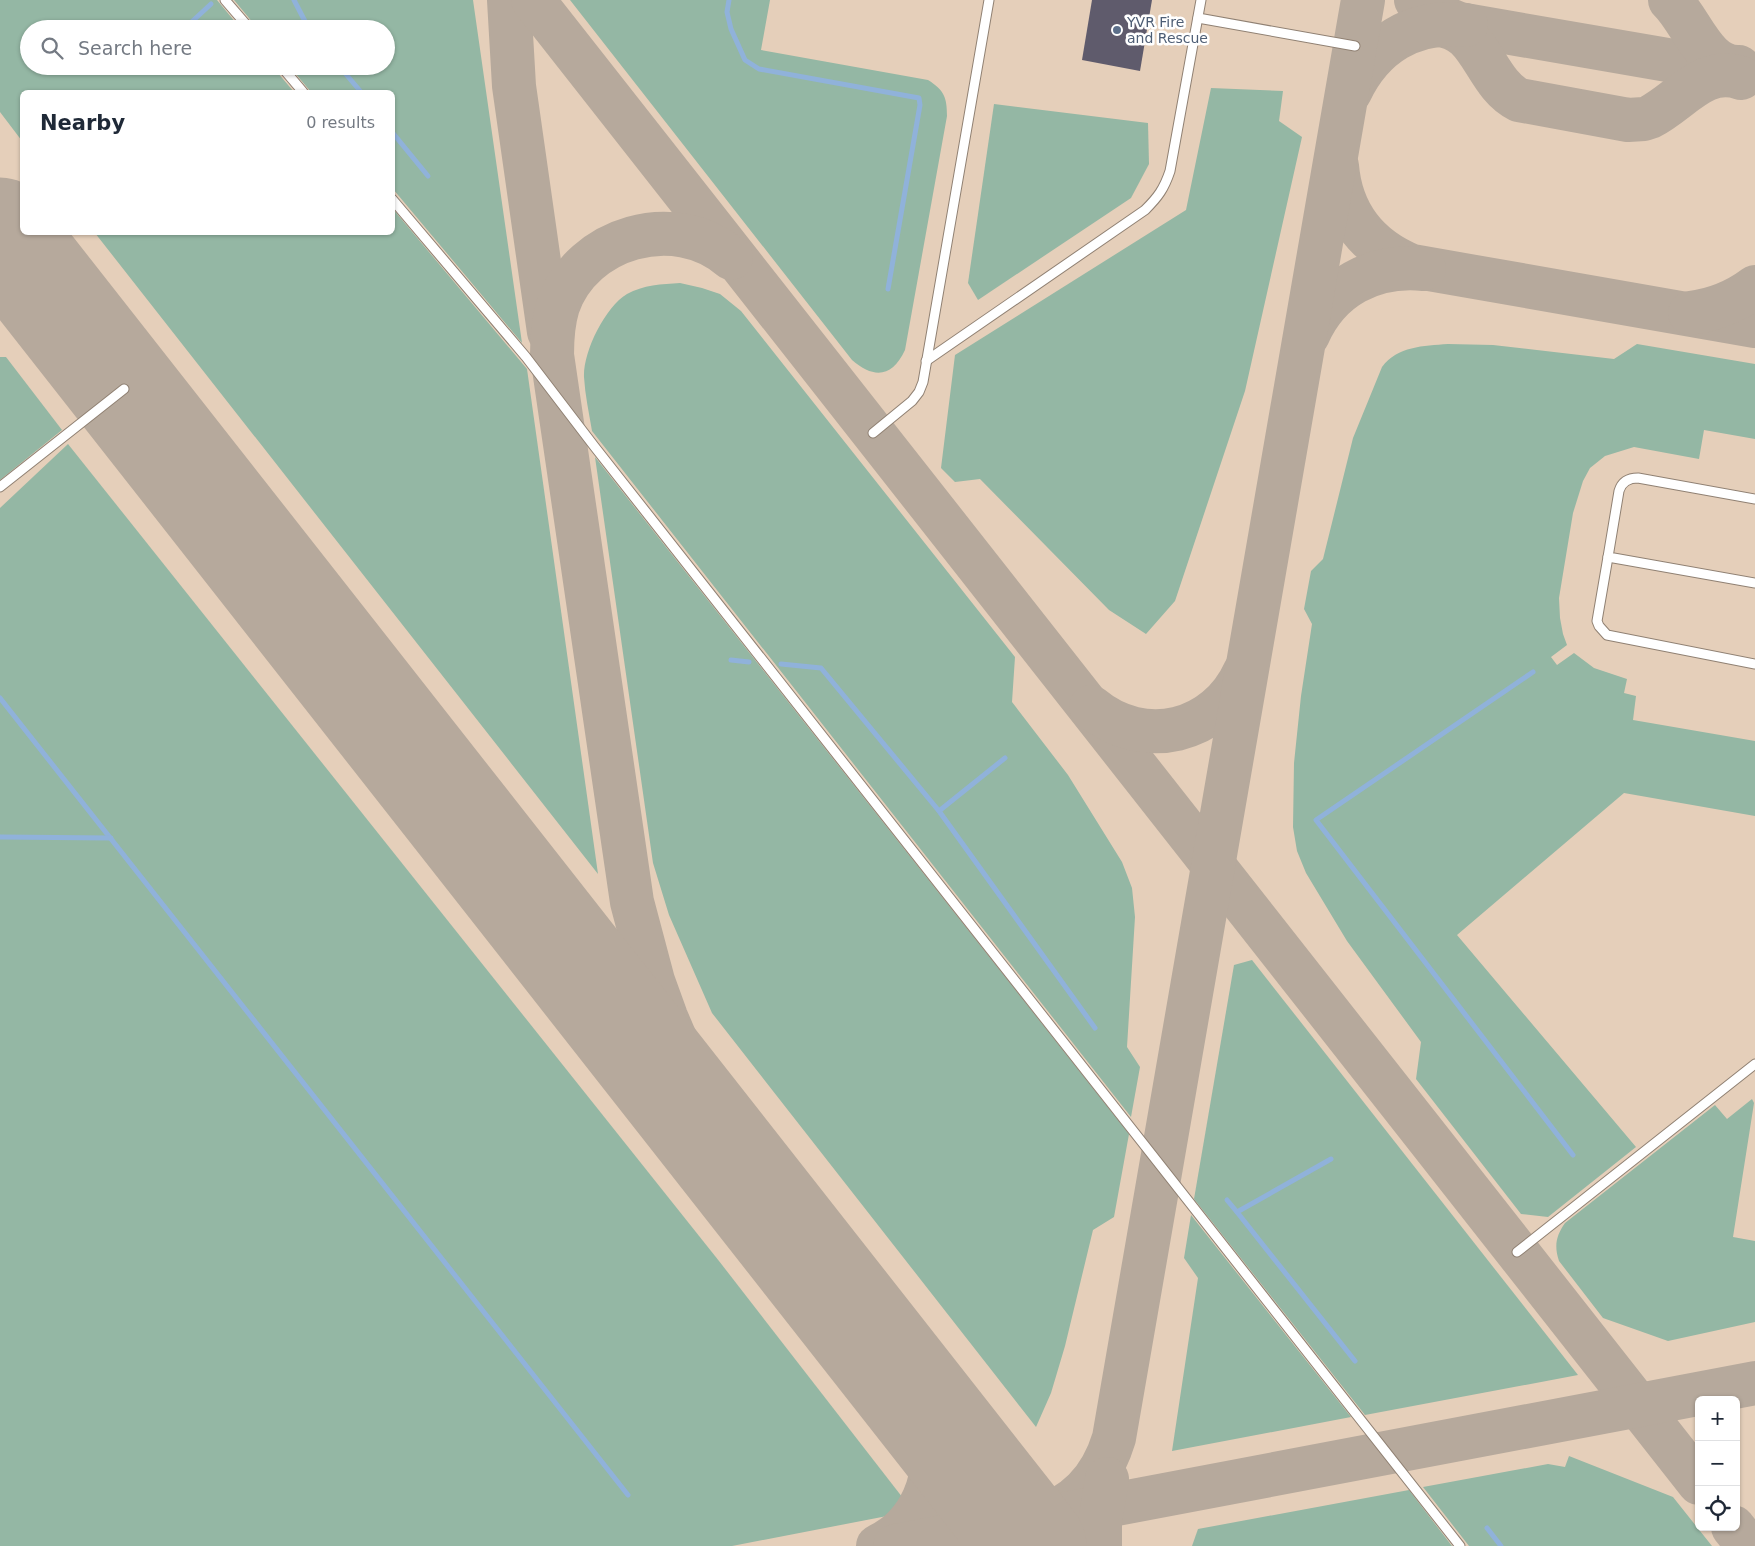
<!DOCTYPE html>
<html lang="en">
<head>
<meta charset="utf-8">
<style>
	body { margin:0; font-family:"DejaVu Sans",sans-serif; background:#f6f6f7; color:#1f2937 }
	.controls { position:absolute; right:15px; bottom:15px; display:grid; overflow:hidden; border-radius:8px; box-shadow:0 1px 4px #0004 }
	.controls button { width:45px; height:45px; display:grid; place-items:center; padding:0; border:0; border-bottom:1px solid #e0e1e3; background:#fff; color:#1f2937; font:25px sans-serif }
	.list { margin:0; padding:0; list-style:none }
	h2 { display:flex; justify-content:space-between; align-items:center; height:65px; margin:0; padding:0 20px; font-size:21px }
	h2 small { font-size:16px; font-weight:400; color:#747a83 }
	.icon { flex:none; width:28px; height:28px; fill:none; stroke:currentColor; stroke-width:2; stroke-linecap:round; stroke-linejoin:round }
	.map { position:relative; flex:none; width:1755px; height:1546px; overflow:hidden }
	.search { position:absolute; background:#fff; box-shadow:0 1px 4px #0004; left:20px; top:20px; width:375px; height:55px; display:flex; align-items:center; gap:12px; box-sizing:border-box; padding:0 18px; border-radius:28px; color:#747a83; font-size:19px }
	.panel { position:absolute; background:#fff; box-shadow:0 1px 4px #0004; left:20px; top:90px; width:375px; height:145px; border-radius:8px }
	.map>svg:first-child { display:block }
	.built { fill:#e5cfba; fill-rule:evenodd }
	.green { fill:#94b7a4 }
	.lines { fill:none; stroke-linecap:round; stroke-linejoin:round }
	.stream { stroke:#90b2da; stroke-width:5 }
	.taxiway { stroke:#b6a99c; stroke-width:44 }
	.runway { stroke:#b6a99c; stroke-width:109 }
	.building { fill:#5f5b6c }
	.service-casing { stroke:#908173; stroke-width:11 }
	.service { stroke:#fff; stroke-width:9 }
	.service-dot { fill:#5c6f8a; stroke:#fff; stroke-width:2 }
	.labels { text-anchor:middle; stroke-width:5; stroke-linejoin:round; paint-order:stroke }
	.service-label { font-size:14px; fill:#4e5e75; stroke:#fff; text-anchor:start }
</style>
</head>
<body>
<div class="map">
<svg width="1755" height="1546" viewBox="0 0 1755 1546">
	<rect width="100%" height="100%" fill="#ecdccd"/>
	<path class="built" d="M0 0H1755V1546H0ZM29 29H386V66H29ZM22 92H392V232H22ZM1699 1400H1736V1527H1699Z"/>
	<g class="green">
		<path d="M0 0H217L241 29H29V66H272L294 92H22V141L0 112Z"/>
		<path d="M234 0H473L522 343 393 189 392 92H311L289 66H386V29H258Z"/>
		<path d="M570 0H770L761 50 928 80C944 90 947 97 947 116L905 350C893 376 875 380 852 360Z"/>
		<path d="M1211 88 1283 91 1279 121 1302 137 1245 391 1175 601 1146 634 1109 610 980 479 955 482 941 468 955 355 1186 210Z"/>
		<path d="M994 104 1148 123 1149 164 1131 198 978 300 968 283Z"/>
		<path d="M393 209 527 369 598 874 95 233 392 232Z"/>
		<path d="M680 283 702 288 720 294 741 311 1015 657 1012 702 1068 775 1122 862 1132 888 1135 917 1127 1047 1140 1067 1131 1117 592 431C589 413 585 395 584 377 583 352 605 307 627 294 643 285 662 284 680 283Z"/>
		<path d="M1448 344 1493 345 1614 359 1637 344 1755 364V439L1704 430 1699 459 1634 447 1605 456 1590 468 1583 481 1573 513 1559 598 1560 618 1563 634 1567 645 1551 657 1557 665 1574 653 1594 668 1627 679 1624 693 1636 696 1633 720 1755 741V816L1624 793 1457 935 1636 1147 1548 1217 1521 1214 1416 1079 1421 1042 1347 941 1306 873 1297 851 1293 827 1294 763 1301 696 1312 624 1304 609 1311 571 1323 559 1353 438 1382 367C1398 346 1423 346 1448 344Z"/>
		<path d="M0 357H6L62 430 0 480Z"/>
		<path d="M68 444 719 1261 913 1511 732 1546H0V508Z"/>
		<path d="M595 457 1129 1134 1114 1217 1093 1230 1065 1346 1051 1393 1036 1427 712 1013 669 915 653 863Z"/>
		<path d="M1252 960 1578 1375 1365 1415 1194 1199 1234 965Z"/>
		<path d="M1752 1099 1754 1103 1733 1237 1755 1241V1322L1668 1341 1603 1318 1559 1261C1554 1246 1556 1236 1565 1223L1715 1105 1727 1119Z"/>
		<path d="M1191 1215 1351 1417 1172 1451 1198 1278 1184 1258Z"/>
		<path d="M1569 1456 1673 1497 1712 1546H1469L1423 1487 1548 1464 1565 1467Z"/>
		<path d="M1409 1490 1452 1546H1192L1198 1529Z"/>
	</g>
	<g class="lines">
		<g class="stream">
			<path d="M294 0 309 29"/>
			<path d="M729 0 727 12 731 29 745 60 759 69 919 98 920 105 888 289"/>
			<path d="M184 29 211 4"/>
			<path d="M339 66 361 92"/>
			<path d="M392 132 428 176"/>
			<path d="M731 660 749 662"/>
			<path d="M781 664 821 668 939 811 1095 1028"/>
			<path d="M1533 672 1316 820 1573 1155"/>
			<path d="M0 698 628 1495"/>
			<path d="M939 811 1005 758"/>
			<path d="M0 837 111 838"/>
			<path d="M1331 1159 1237 1212 1355 1361"/>
			<path d="M1227 1200 1237 1212"/>
			<path d="M1487 1528 1501 1546"/>
		</g>
		<g class="taxiway">
			<path d="M509 0 514 86 549 332"/>
			<path d="M533 0 1699 1483"/>
			<path d="M1416 0 1438 15 1459 24 1737 72"/>
			<path d="M1670 0C1692 21 1704 68 1739 67"/>
			<path d="M1436 25C1482 26 1483 82 1519 100L1628 120 1644 119 1650 117C1681 101 1704 65 1741 78"/>
			<path d="M1350 92C1372 45 1413 19 1466 25"/>
			<path d="M1337 166C1341 215 1368 248 1412 266L1755 326"/>
			<path d="M1690 313C1714 310 1735 302 1755 287"/>
			<path d="M1308 335C1329 287 1373 264 1424 269"/>
			<path d="M1091 707C1144 751 1217 733 1245 671"/>
			<path d="M724 1154 666 1017 653 981 632 902 552 355C552 338 553 322 558 306 582 237 675 210 731 258"/>
			<path d="M970 1467C1004 1488 1022 1508 1065 1511"/>
			<path d="M1033 1520C1075 1507 1101 1481 1114 1438L1363 0"/>
			<path d="M1733 1527 1748 1546"/>
			<path d="M878 1546C920 1526 941 1477 929 1432 924 1415 914 1400 905 1384"/>
			<path d="M895 1546 1755 1383"/>
			<path d="M1100 1546V1522L1107 1479"/>
		</g>
		<path class="runway" d="M0 232 1032 1546"/>
	</g>
	<path class="building" d="M1092 0H1152L1140 71 1082 60Z"/>
	<g class="lines">
		<defs>
			<g id="service">
				<path d="M225 0 250 29"/>
				<path d="M1198 18 1355 46"/>
				<path d="M281 66 303 92"/>
				<path d="M392 199 526 357 594 446 1460 1546"/>
				<path d="M926 361 1145 210C1158 197 1164 189 1170 171L1201 0"/>
				<path d="M873 433 912 401 919 392 923 382 989 0"/>
				<path d="M0 487 124 389"/>
				<path d="M1755 499 1638 478C1629 478 1622 481 1619 491L1608 557 1755 583"/>
				<path d="M1608 557 1597 621 1599 626 1607 635 1755 664"/>
				<path d="M1517 1252 1755 1064"/>
			</g>
		</defs>
		<use href="#service" class="service-casing"/>
		<use href="#service" class="service"/>
	</g>
	<circle class="service-dot" cx="1117" cy="30" r="5"/>
	<g class="labels">
		<g class="service-label">
			<text x="1127" y="27">YVR Fire<tspan x="1127" dy="16">and Rescue</tspan></text>
		</g>
	</g>
</svg>
<div class="controls">
<button>+</button>
<button>−</button>
<button><svg class="icon" aria-label="locate" viewBox="0 0 24 24"><circle cx="12" cy="12" r="6"/><path d="M12 2v4M12 18v4M2 12h4M18 12h4"/></svg></button>
</div>
<div class="search"><svg class="icon" aria-label="search" viewBox="0 0 24 24"><circle cx="10" cy="10" r="6"/><path d="M15 15l6 6"/></svg>Search here</div>
<section class="panel">
<h2>Nearby<small>0 results</small></h2>
<ul class="list">
</ul>
</section>
</div>
</body>
</html>
